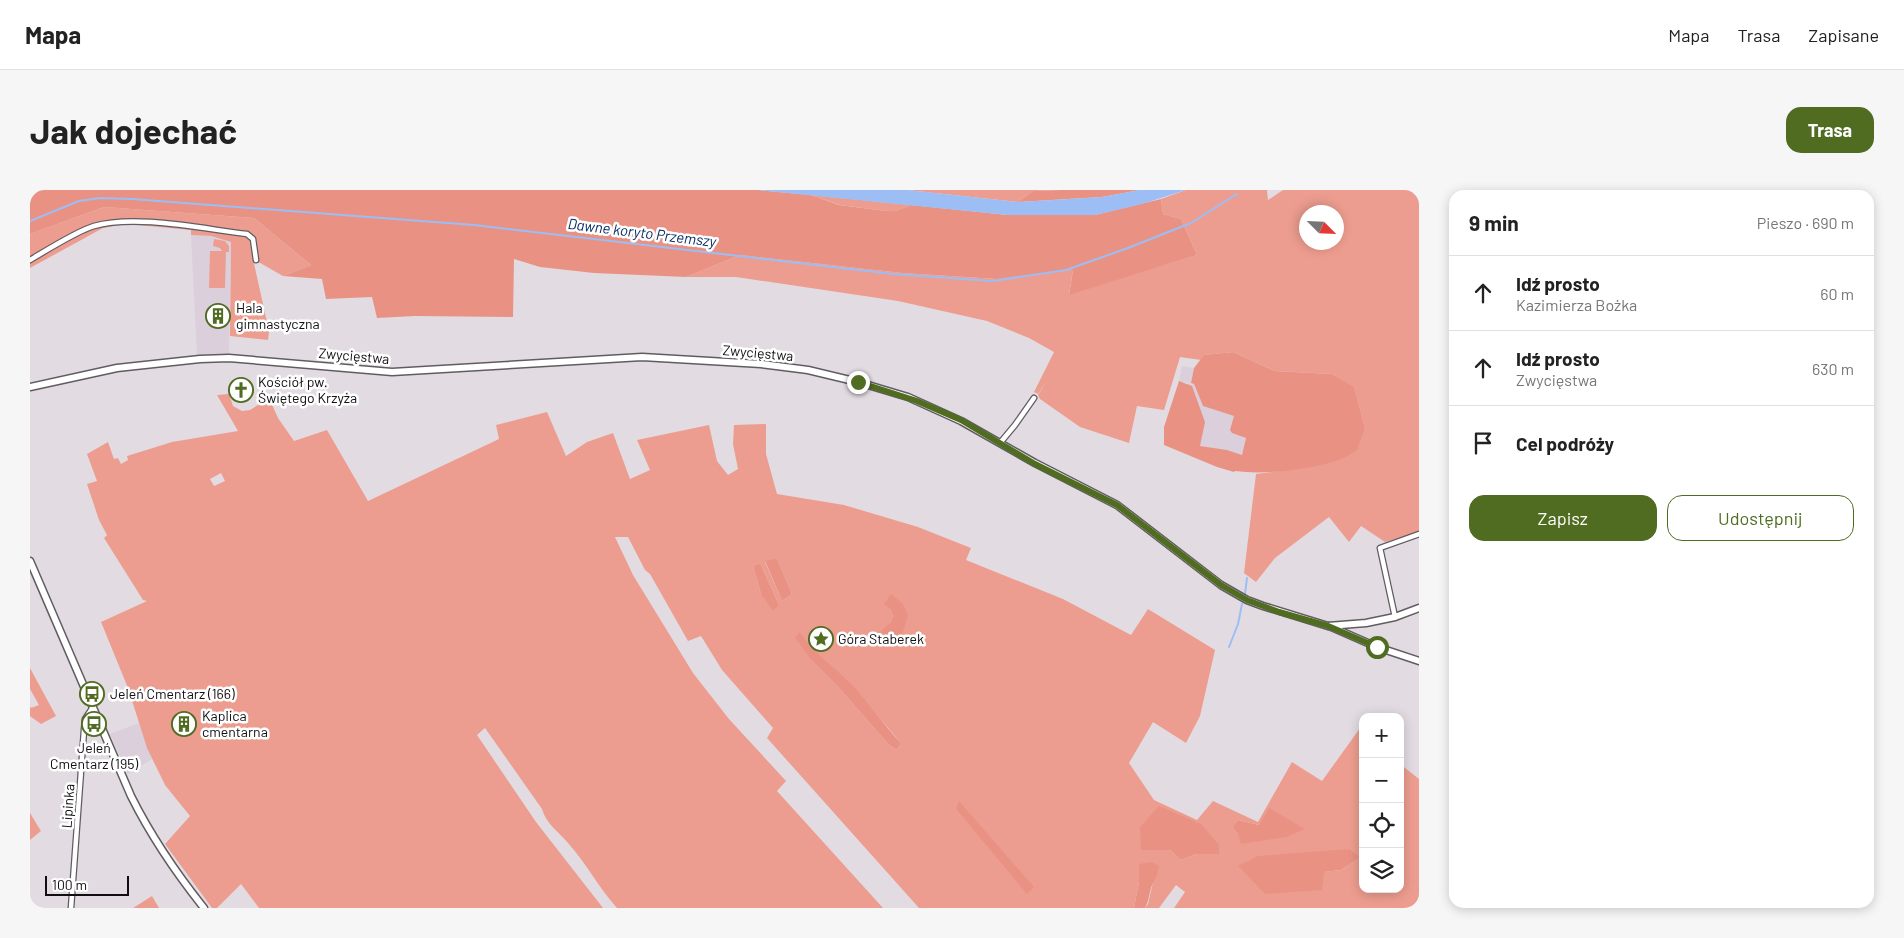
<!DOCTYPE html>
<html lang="pl">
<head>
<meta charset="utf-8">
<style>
	body { margin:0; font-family:Barlow,sans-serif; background:#f6f6f6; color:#222 }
	.controls { position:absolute; right:15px; bottom:15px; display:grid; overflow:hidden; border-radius:10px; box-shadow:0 2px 12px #0003 }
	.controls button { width:45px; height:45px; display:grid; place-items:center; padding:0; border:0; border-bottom:1px solid #e0e0e0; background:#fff; color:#222; font:25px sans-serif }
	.compass { position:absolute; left:1269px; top:15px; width:45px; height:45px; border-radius:50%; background:#fff; box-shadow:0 2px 12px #0003; rotate:114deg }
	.scale { position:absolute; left:15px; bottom:12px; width:84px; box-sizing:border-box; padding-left:5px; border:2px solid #100e10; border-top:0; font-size:14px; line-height:18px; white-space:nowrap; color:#100e10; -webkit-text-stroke:4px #fff; paint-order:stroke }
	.stop { position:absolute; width:15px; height:15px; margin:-11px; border:4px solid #4f6c20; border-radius:50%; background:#fff }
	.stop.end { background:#4f6c20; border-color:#fff; box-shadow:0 1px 5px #0008 }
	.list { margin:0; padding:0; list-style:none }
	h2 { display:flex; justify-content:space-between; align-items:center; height:65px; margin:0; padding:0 20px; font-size:21px }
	h2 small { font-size:16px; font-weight:400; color:#767676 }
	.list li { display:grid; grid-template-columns:32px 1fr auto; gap:15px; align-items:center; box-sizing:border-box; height:75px; padding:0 20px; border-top:1px solid #e0e0e0 }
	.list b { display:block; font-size:19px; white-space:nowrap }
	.list p { margin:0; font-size:16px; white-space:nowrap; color:#767676 }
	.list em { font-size:16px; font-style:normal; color:#767676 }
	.actions { display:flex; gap:10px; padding:15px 20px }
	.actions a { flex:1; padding:11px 0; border:1px solid #4f6c20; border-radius:15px; text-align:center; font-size:18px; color:#4f6c20 }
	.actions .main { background:#4f6c20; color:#fff }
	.icon { flex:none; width:28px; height:28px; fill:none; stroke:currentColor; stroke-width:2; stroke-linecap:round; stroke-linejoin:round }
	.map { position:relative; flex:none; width:1389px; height:718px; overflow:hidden; border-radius:15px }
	header { display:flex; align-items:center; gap:30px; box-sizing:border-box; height:70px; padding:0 25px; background:#fff; border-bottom:1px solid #e0e0e0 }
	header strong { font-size:24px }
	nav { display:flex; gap:28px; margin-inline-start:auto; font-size:18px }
	.intro { display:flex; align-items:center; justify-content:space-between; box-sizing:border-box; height:120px; padding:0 30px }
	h1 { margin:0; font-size:35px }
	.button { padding:12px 22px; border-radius:15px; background:#4f6c20; color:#fff; font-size:18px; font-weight:700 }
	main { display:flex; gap:30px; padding:0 30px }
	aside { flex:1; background:#fff; border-radius:15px; box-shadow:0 2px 12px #0003 }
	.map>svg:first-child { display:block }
	.built { fill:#dacfdb }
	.green { fill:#ed9d8f; fill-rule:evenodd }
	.forest { fill:#e99283 }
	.water { fill:#9cbef5 }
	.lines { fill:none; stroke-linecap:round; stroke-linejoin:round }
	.stream { stroke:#9cbef5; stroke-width:2 }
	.street-casing { stroke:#615c61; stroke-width:7 }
	.secondary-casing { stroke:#615c61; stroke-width:9 }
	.street { stroke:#fff; stroke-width:4.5 }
	.secondary { stroke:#fff; stroke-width:6 }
	.route { stroke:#4f6c20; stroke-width:6 }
	.labels { text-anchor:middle; stroke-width:5; stroke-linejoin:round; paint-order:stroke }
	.poi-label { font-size:14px; fill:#100e10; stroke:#fff; text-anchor:start }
	.street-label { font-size:14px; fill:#100e10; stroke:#fff }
	.water-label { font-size:15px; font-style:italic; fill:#072c66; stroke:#fff }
</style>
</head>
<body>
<header>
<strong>Mapa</strong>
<nav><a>Mapa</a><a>Trasa</a><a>Zapisane</a></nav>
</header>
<div class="intro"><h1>Jak dojechać</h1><a class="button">Trasa</a></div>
<main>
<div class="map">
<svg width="1389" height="718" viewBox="0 0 1389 718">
	<rect width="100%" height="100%" fill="#e2dce2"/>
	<g class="built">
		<path d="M161 45 181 46 201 52 199 164 167 165Z"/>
		<path d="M1152 176 1164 178 1161 193 1164 194 1173 216 1205 226 1200 240 1216 248 1212 265 1197 260 1169 256 1158 193 1149 191Z"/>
		<path d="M109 533 122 569 98 584 80 544Z"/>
	</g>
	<g class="green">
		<path d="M877 0H1030L1003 1 988 12Z"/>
		<path d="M1156 0H1237L1238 10 1253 0H1389V342L1355 352 1331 336 1319 352 1299 327 1245 368 1226 392 1214 383 1226 284 1265 279 1335 238 1324 198 1302 184 1245 181 1203 162 1174 165 1171 170 1150 167 1134 220 1107 216 1099 253 1050 237 1010 209 1008 205 1016 192 1008 204 1004 202 1024 162 999 148 957 131 868 111 706 87H656L710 65 872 83 966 89 1043 80 1039 104 1167 65 1151 29 1133 24 1131 9ZM1276 22H1306V52H1276Z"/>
		<path d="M781 5 881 15 865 21H856L810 15Z"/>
		<path d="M74 17 224 28 281 75 253 86 223 69 239 141 238 150 200 146 201 52 181 46 161 45V40L97 34 73 38 0 78V44Z"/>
		<path d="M184 49 195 51 199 56V62H196L195 98H179L180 61H192L190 58 183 56Z"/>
		<path d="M199 204 203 216 212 221 220 220 239 208 248 228 264 251 297 240 338 311 469 249 466 235 517 222 536 266 557 252 583 243 600 289 620 280 607 250 679 235 687 271 698 285 708 279 703 254 704 235 736 234V264L747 304 814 315 888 337 941 358 936 370 1033 409 1101 445 1118 419 1185 460 1170 526 1156 553 1123 532 1099 573 1124 610 1167 630 1183 611 1228 632 1262 572 1292 591 1333 534V699H1370V574L1389 589V718H1144L1155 702 1146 695 1129 718H1115L1118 714 1123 692 1109 674V692L1104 718H889L737 548 743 538 692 480 671 446 658 451 620 384 615 380 598 347H585L603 385 663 483 699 529 756 591 747 601 853 718H587C569 698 556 673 538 653 529 642 516 634 512 619L455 538 447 545 506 632 573 718H229L211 694 187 718H182L135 654 160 626 135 595 117 558 98 498 71 432 117 411 113 410 74 348 77 345 69 330 57 294 67 291 57 264 78 252 84 269 88 268 91 274 98 270 97 266 142 252 208 241 187 205ZM191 283 195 291 184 296 180 289ZM747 368 762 404 752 411 735 372ZM730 373 749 415 731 404 723 376ZM860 419 878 425 860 433 863 426ZM770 442 778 455 823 497 871 553 867 560 858 554 809 498 782 471ZM1208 630 1229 635 1208 644 1202 637ZM1189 655V664H1167L1151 670 1140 660 1111 659ZM1320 659 1331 667 1311 680 1293 682 1235 704 1226 692 1309 661Z"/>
		<path d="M0 478 26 526 11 534 0 526V516L1 518 9 515 0 499Z"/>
		<path d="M0 623 11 641 0 650Z"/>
		<path d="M122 706 129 718H103Z"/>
	</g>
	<g class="forest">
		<path d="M0 0H728L781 5 809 15 856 21H865L881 15 978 25H1065L1131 9 1133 24 1151 29 1167 65 1039 105 1043 80 967 89 872 83 710 65 656 87 564 83 510 77 484 69 483 127 385 126 347 128 342 107 296 109 292 89 253 86 281 75 224 28 74 17 0 44Z"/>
		<path d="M1030 0H1110L1072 7 988 12 1003 1Z"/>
		<path d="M1203 162 1245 181 1302 184 1324 197 1335 238 1327 260C1321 264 1313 269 1306 271 1278 280 1234 285 1205 281L1204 282 1187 277 1134 255V237L1149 191 1162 196 1175 232 1170 256 1197 260 1212 265 1216 248 1202 243 1200 240 1204 226 1173 216 1164 194 1161 193 1164 178 1174 165Z"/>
		<path d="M747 368 762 404 752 411 735 371Z"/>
		<path d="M730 373 749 415 743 421 731 404 723 376Z"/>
		<path d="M861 404 872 413 878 425 872 445 860 455 850 442 860 433 863 426 860 419 854 414Z"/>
		<path d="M770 442C784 464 806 478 824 497 840 515 854 535 871 553L867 560 858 554 809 498 782 471 765 447Z"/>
		<path d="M929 611 1004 697 997 704 926 619Z"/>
		<path d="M1129 616 1171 634 1189 655V664H1167L1151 670 1140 660H1111L1110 637Z"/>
		<path d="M1239 618 1275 639 1257 647 1211 654 1208 644 1202 637 1208 630 1229 635Z"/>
		<path d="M1320 659 1331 667 1311 680 1294 682 1292 700 1235 704 1208 676 1228 666Z"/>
		<path d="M1122 672 1129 676C1128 684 1127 685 1124 691 1119 699 1120 710 1115 718H1104L1109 692V674Z"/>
	</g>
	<path class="water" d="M728 0H877L989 12 1072 7 1110 0H1156L1112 14 1065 25H978Z"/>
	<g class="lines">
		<g class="stream">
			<path d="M0 31 49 11 70 8 102 9 444 35 863 84 962 91 1036 80 1098 58 1161 33 1207 4"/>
			<path d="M1215 404 1217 388"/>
			<path d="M1199 457 1208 434 1212 414"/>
		</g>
		<defs>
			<g id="street">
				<path d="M0 70C17 60 47 41 64 36 106 24 173 39 217 44L223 49 226 70"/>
				<path d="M970 253 985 235 1004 208"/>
				<path d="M1365 427 1350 358 1389 344"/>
				<path d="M41 718 54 540 55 529 63 517"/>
			</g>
			<g id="secondary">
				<path d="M0 197 87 178 170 169 199 168 362 182 612 167 731 174 778 180 828 192 878 207 931 231 1005 273 1087 315 1191 395 1217 410 1233 416 1298 436 1336 433 1365 427 1389 418"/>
				<path d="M0 371 101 606C121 646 146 683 174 718"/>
				<path d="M1299 436 1347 457 1389 471"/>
			</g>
		</defs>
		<use href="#street" class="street-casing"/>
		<use href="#secondary" class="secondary-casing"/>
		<use href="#street" class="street"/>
		<use href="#secondary" class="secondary"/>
	</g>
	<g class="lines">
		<path class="route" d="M828 192 887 211 931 230 1005 274 1087 315 1191 395 1217 410 1249 422 1298 436 1347 457"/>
	</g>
	<defs>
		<symbol id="building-ring" viewBox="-11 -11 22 22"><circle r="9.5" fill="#fff" stroke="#4f6c20" stroke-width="1.5"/><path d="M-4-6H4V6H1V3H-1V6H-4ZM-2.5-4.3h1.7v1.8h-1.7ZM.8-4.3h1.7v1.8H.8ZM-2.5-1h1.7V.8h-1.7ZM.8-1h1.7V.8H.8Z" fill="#4f6c20"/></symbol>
		<symbol id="church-ring" viewBox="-11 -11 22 22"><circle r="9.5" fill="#fff" stroke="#4f6c20" stroke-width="1.5"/><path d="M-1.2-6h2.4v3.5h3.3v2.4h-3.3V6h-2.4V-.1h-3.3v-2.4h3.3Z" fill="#4f6c20"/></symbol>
		<symbol id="sight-ring" viewBox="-11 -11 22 22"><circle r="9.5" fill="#fff" stroke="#4f6c20" stroke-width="1.5"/><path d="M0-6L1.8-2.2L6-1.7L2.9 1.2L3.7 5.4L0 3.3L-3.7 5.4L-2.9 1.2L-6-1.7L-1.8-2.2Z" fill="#4f6c20"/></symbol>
		<symbol id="bus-ring" viewBox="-11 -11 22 22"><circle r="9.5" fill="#fff" stroke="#4f6c20" stroke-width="1.5"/><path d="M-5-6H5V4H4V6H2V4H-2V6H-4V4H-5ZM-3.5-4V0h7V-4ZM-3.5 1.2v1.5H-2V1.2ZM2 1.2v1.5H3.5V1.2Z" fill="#4f6c20"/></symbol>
	</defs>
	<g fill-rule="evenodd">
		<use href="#building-ring" x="174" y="112" width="28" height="28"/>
		<use href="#church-ring" x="197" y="186" width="28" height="28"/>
		<use href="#sight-ring" x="777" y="435" width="28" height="28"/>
		<use href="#bus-ring" x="48" y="490" width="28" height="28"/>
		<use href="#bus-ring" x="50" y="520" width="28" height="28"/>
		<use href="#building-ring" x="140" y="520" width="28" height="28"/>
	</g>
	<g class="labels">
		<g class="poi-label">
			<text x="206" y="123">Hala<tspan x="206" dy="16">gimnastyczna</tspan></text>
			<text x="228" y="197">Kościół pw.<tspan x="228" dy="16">Świętego Krzyża</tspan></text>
			<text x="808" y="454">Góra Staberek</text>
			<text x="80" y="509">Jeleń Cmentarz (166)</text>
			<text x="172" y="531">Kaplica<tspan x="172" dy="16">cmentarna</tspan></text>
			<text x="64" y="563" text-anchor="middle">Jeleń<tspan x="64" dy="16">Cmentarz (195)</tspan></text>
		</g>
		<g class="street-label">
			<text transform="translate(728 163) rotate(5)" y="5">Zwycięstwa</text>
			<text transform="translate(324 166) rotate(5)" y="5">Zwycięstwa</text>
			<text transform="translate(38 616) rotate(-86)" y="5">Lipinka</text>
		</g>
		<g class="water-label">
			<text transform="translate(612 43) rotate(7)" y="5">Dawne koryto Przemszy</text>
		</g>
	</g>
</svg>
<div class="controls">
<button>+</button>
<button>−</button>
<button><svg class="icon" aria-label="locate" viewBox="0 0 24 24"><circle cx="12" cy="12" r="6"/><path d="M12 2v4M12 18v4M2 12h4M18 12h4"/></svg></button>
<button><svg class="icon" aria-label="layers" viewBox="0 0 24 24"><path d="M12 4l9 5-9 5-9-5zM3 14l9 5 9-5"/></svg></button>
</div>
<svg class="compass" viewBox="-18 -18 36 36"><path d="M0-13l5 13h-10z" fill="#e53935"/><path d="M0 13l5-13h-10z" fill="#767676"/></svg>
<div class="scale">100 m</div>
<div class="stop" style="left:1347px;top:457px"></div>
<div class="stop end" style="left:828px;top:192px"></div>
</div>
<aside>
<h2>9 min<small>Pieszo · 690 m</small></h2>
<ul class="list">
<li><svg class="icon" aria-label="ahead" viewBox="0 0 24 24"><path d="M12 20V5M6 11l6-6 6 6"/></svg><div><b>Idź prosto</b><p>Kazimierza Bożka</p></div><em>60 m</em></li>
<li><svg class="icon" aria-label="ahead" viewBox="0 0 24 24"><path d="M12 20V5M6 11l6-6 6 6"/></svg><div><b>Idź prosto</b><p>Zwycięstwa</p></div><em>630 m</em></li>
<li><svg class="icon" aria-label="arrive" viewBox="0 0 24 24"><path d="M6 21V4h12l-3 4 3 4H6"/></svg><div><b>Cel podróży</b></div></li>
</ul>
<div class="actions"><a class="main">Zapisz</a><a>Udostępnij</a></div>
</aside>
</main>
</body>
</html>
